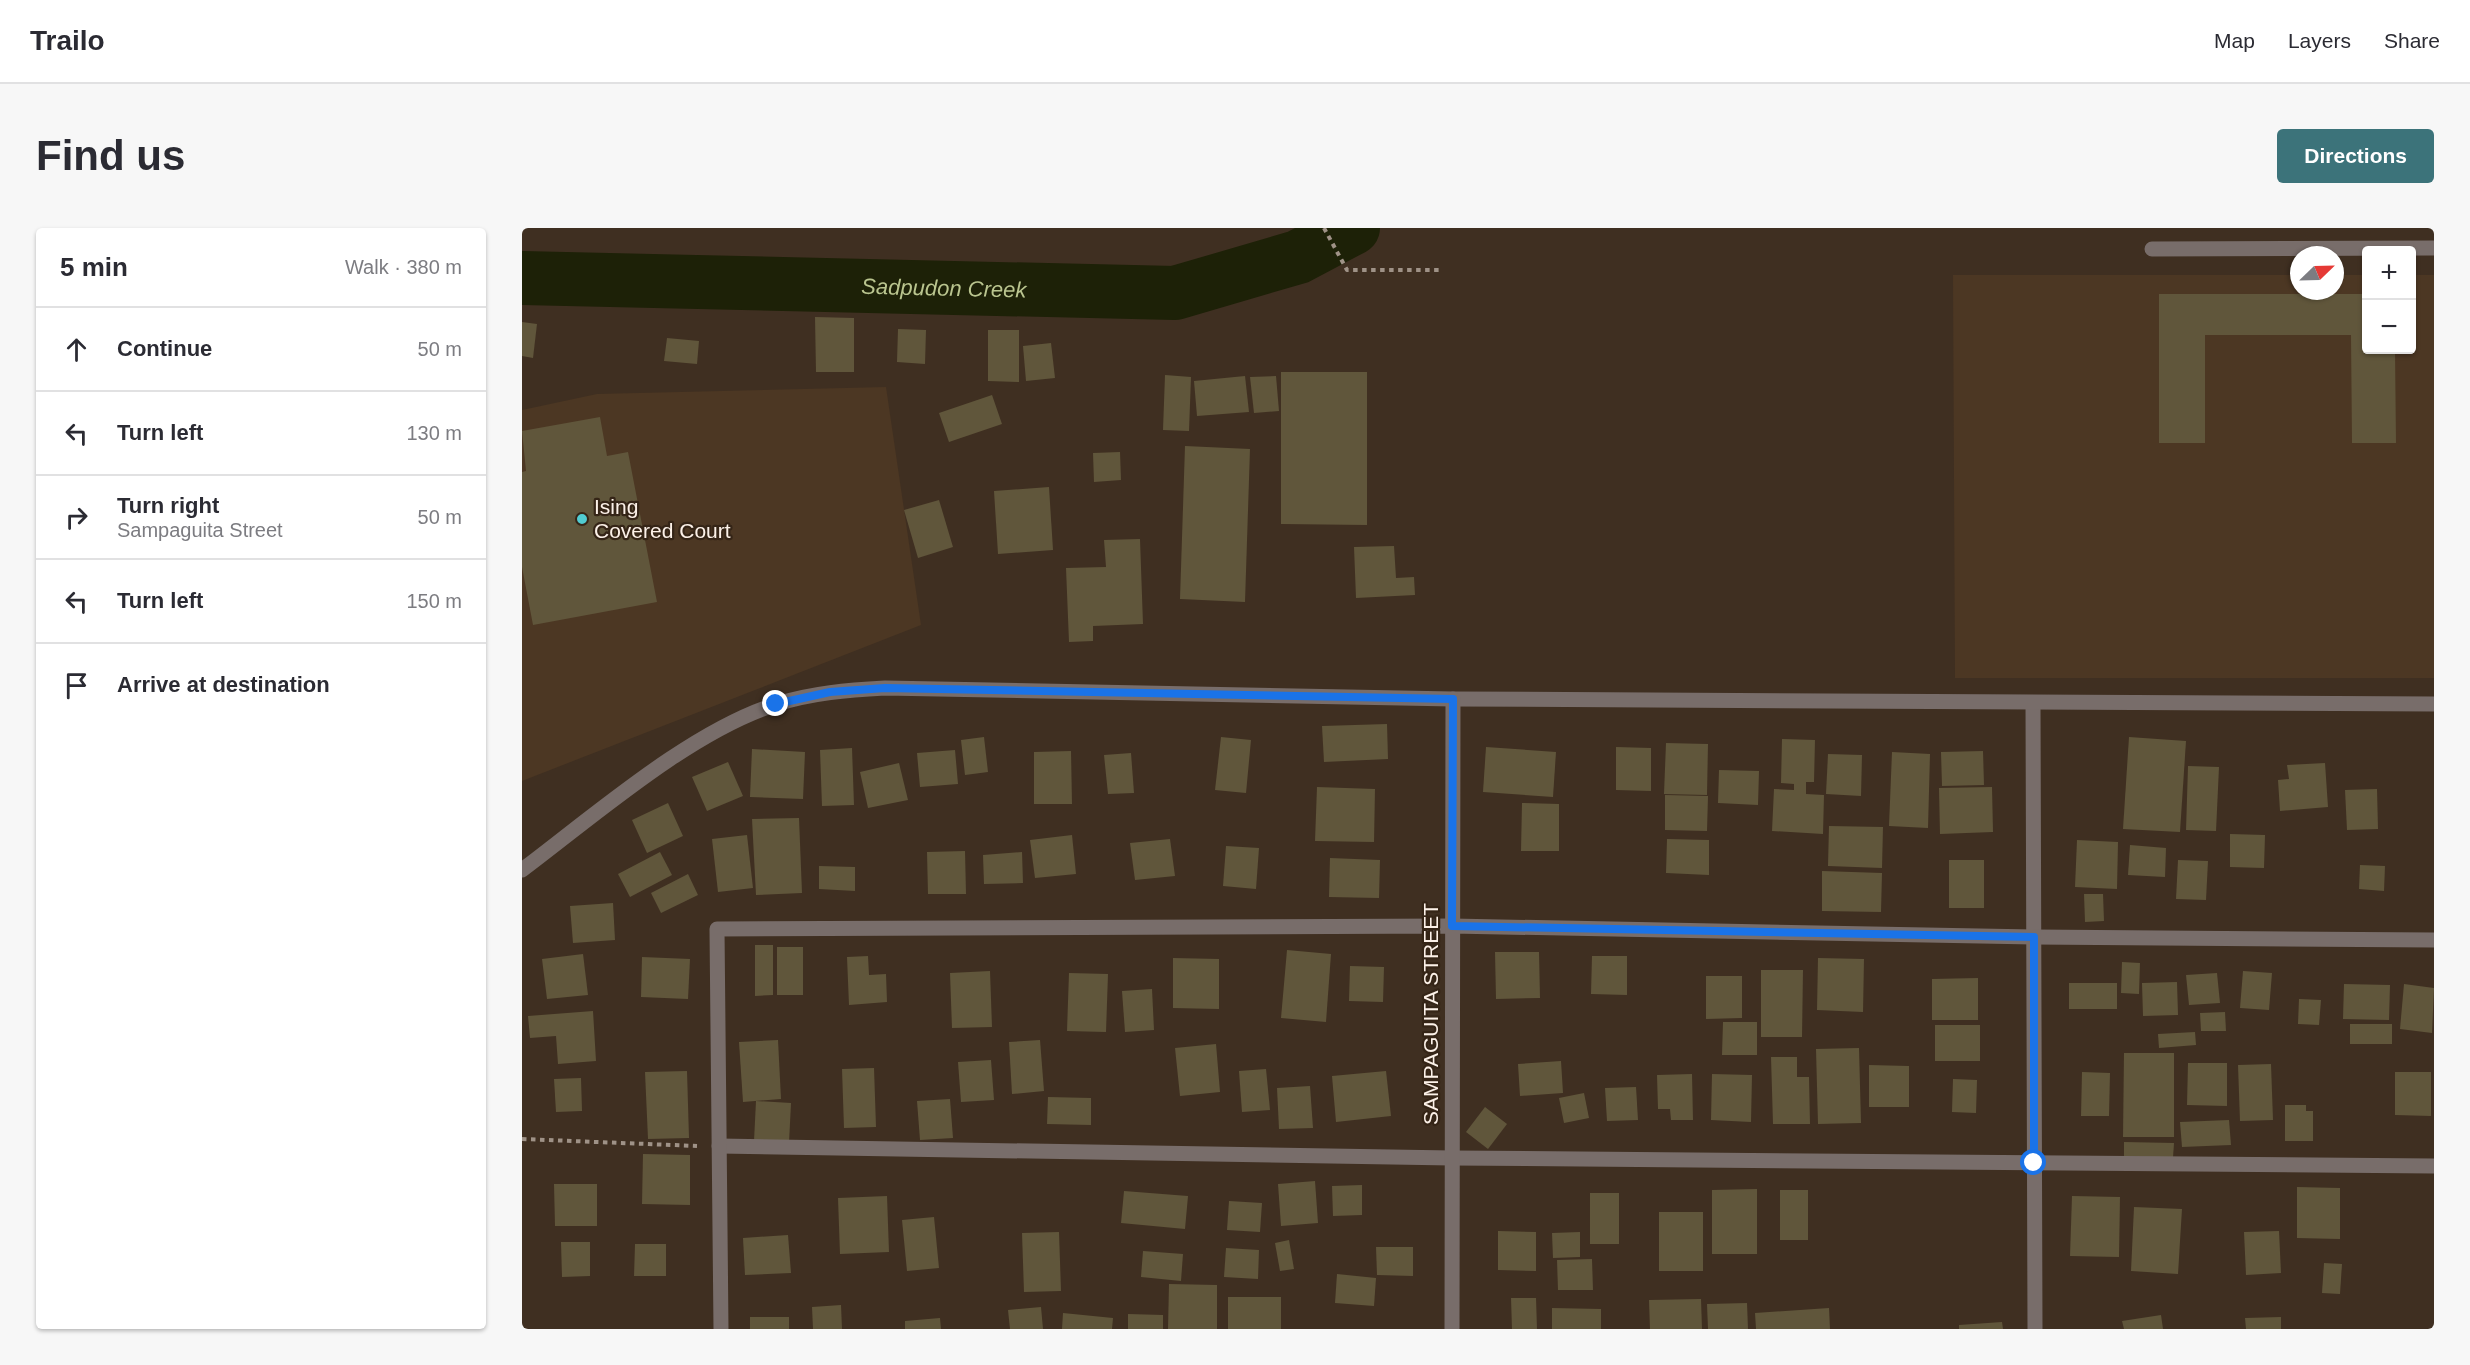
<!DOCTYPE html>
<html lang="en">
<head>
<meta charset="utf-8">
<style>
	body { margin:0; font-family:Arial,sans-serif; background:#f7f7f7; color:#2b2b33 }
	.controls { position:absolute; right:18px; top:18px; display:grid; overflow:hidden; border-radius:6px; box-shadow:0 2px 4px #0004 }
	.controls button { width:54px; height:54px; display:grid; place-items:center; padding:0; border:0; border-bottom:2px solid #e1e1e2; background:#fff; color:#2b2b33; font:30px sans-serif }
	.compass { position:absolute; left:1768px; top:18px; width:54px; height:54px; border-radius:50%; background:#fff; box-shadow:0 2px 4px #0004; rotate:67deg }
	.stop { position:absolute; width:18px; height:18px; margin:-14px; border:4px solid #1a73e8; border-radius:50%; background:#fff }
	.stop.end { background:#1a73e8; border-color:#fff; box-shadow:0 2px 6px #0008 }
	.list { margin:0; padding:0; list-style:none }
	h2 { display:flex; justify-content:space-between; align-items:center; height:78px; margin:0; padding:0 24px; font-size:26px }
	h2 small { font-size:20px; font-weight:400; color:#7c7c81 }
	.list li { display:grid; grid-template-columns:39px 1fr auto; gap:18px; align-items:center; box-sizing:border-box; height:84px; padding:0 24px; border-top:2px solid #e1e1e2 }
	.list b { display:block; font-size:22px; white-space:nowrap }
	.list p { margin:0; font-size:20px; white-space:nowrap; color:#7c7c81 }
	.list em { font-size:20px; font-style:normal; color:#7c7c81 }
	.icon { flex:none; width:33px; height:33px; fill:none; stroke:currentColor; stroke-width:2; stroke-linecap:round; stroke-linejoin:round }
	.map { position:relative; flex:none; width:1912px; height:1101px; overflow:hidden; border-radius:6px }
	header { display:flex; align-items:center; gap:36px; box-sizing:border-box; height:84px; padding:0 30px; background:#fff; border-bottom:2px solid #e1e1e2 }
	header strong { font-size:28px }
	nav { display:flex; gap:33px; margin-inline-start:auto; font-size:21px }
	.intro { display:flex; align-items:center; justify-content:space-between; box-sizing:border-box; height:144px; padding:0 36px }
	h1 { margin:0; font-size:42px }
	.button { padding:15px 27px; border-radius:6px; background:#3c737a; color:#fff; font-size:21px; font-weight:700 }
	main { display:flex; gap:36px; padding:0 36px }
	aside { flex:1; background:#fff; border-radius:6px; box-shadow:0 2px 4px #0004 }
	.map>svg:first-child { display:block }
	.built { fill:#4c3723 }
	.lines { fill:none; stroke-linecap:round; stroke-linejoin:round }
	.river { stroke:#1d2107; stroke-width:54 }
	.building { fill:#60563b }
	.path { stroke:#9f9287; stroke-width:4; stroke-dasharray:4.5 4.5; stroke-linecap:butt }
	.street { stroke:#786d6a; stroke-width:15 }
	.route { stroke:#1a73e8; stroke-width:8 }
	.poi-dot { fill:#51ccd1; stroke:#352517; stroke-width:2 }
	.labels { text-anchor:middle; stroke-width:4.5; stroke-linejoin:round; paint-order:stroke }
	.poi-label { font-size:21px; fill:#fcf1e8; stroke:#352517; text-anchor:start }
	.street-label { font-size:21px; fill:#fcf1e8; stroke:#352517 }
	.water-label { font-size:22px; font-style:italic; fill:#bac58f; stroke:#352517 }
</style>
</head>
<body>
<header>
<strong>Trailo</strong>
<nav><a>Map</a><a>Layers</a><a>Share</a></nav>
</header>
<div class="intro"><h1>Find us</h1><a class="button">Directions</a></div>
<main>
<aside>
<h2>5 min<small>Walk · 380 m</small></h2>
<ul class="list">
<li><svg class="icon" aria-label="ahead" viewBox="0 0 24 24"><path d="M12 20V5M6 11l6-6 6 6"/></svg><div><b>Continue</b></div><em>50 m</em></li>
<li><svg class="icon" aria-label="left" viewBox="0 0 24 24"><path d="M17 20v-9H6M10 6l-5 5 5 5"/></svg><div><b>Turn left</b></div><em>130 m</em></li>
<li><svg class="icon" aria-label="right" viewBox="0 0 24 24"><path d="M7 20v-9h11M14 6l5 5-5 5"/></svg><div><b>Turn right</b><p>Sampaguita Street</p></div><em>50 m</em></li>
<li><svg class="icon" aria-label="left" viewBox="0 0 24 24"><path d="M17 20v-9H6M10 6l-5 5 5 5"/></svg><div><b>Turn left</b></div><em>150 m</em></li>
<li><svg class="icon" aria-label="arrive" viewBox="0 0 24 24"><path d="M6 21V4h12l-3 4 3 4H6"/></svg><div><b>Arrive at destination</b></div></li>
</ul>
</aside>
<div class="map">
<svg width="1912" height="1101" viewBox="0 0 1912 1101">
	<rect width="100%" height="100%" fill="#3f2f21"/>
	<g class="built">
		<path d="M1431 47H1777V63H1813V47H1844V122H1890V47H1912V450H1433Z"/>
		<path d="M364 159 399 397 0 553V182L75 166Z"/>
	</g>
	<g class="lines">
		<path class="river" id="s1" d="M0 50 653 65 776 29 831 0"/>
	</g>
	<g class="building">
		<path d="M1637 66H1844V122H1873L1874 215H1830L1829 107H1683V215H1637Z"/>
		<path d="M293 89 332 90V144H294Z"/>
		<path d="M0 94 15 96 11 130 0 128Z"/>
		<path d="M376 101 404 102 403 136 375 134Z"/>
		<path d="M466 102H497V154L466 153Z"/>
		<path d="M145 110 177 113 175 136 142 133Z"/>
		<path d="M529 115 533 150 504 153 501 118Z"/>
		<path d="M759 144H845V297L759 296Z"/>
		<path d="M643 147 669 149 667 203 641 202Z"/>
		<path d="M723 148 727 184 675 188 672 153Z"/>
		<path d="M754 148 757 183 732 185 728 149Z"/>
		<path d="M470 167 480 196 427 214 417 185Z"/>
		<path d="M78 189 85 228 106 224 135 374 11 397 0 339V244L4 243 0 203Z"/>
		<path d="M663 218 728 221 723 374 658 371Z"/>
		<path d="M598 224 599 252 572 254 571 225Z"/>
		<path d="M527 259 531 322 476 326 472 263Z"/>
		<path d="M417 272 431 319 396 330 382 282Z"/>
		<path d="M618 311 621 396 571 398V413L547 414 544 340 584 339 582 312Z"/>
		<path d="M872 318 874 350 892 349 893 367 834 370 832 319Z"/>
		<path d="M865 496 866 531 802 534 800 498Z"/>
		<path d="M462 509 466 544 443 547 439 512Z"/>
		<path d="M699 509 729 512 724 565 693 562Z"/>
		<path d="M1607 509 1664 513 1658 604 1601 601Z"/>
		<path d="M1260 511 1293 512 1292 554H1284V566L1302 567 1301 606 1250 603 1252 561 1272 562V556L1259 555Z"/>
		<path d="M1144 515 1186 516 1185 567 1142 566Z"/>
		<path d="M964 519 1034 524 1031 569 961 564Z"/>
		<path d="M1094 519 1129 520V563L1094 562Z"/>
		<path d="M330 520 332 577 300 578 298 522Z"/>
		<path d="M230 521 283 524 281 571 228 569Z"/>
		<path d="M433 522 436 556 398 559 395 525Z"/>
		<path d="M549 523 550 576H512V524Z"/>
		<path d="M1461 523 1462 557 1420 558 1419 524Z"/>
		<path d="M1370 524 1408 526 1406 600 1367 598Z"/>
		<path d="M609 525 612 565 586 566 582 527Z"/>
		<path d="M1306 526 1340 527 1339 568 1304 566Z"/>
		<path d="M206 534 221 568 185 583 170 549Z"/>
		<path d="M377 535 386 572 346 580 338 544Z"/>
		<path d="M1803 535 1806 579 1758 583 1756 552 1767 551 1765 537Z"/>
		<path d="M1666 538 1697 539 1694 603 1664 602Z"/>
		<path d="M1197 542 1237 543 1236 577 1196 575Z"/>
		<path d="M795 559 853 561 852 614 793 613Z"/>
		<path d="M1470 559 1471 604 1418 606 1417 560Z"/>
		<path d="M1855 561 1856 601 1825 602 1823 562Z"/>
		<path d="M1143 567 1186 568 1185 603 1143 602Z"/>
		<path d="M146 575 161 608 125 625 110 592Z"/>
		<path d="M1000 575 1037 576V623H999Z"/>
		<path d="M277 590 280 665 234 667 230 591Z"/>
		<path d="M1307 598 1361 599 1360 640 1306 638Z"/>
		<path d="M1708 606 1743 607 1742 640 1708 639Z"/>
		<path d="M225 607 231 660 196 664 190 611Z"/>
		<path d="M550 607 554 646 513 650 508 612Z"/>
		<path d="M648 611 653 648 613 652 608 615Z"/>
		<path d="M1145 611 1187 612V647L1144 645Z"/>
		<path d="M1555 612 1596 614 1595 661 1553 659Z"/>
		<path d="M1608 617 1644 620 1643 649 1606 647Z"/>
		<path d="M704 618 737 620 734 661 701 658Z"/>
		<path d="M443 623 444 666H406L405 624Z"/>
		<path d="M138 624 150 647 108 669 96 646Z"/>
		<path d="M500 624 501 655 462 656 461 627Z"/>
		<path d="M808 630 858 632 857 670 807 669Z"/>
		<rect x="1427" y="632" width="35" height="48"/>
		<path d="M1656 632 1686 633 1684 672 1654 671Z"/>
		<path d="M1838 637 1863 638 1862 663 1837 661Z"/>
		<path d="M297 638 333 639V663L297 661Z"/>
		<path d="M1300 643 1360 645 1359 684 1300 683Z"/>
		<path d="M166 646 176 667 139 685 129 665Z"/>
		<path d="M1562 666H1581L1582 693 1563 694Z"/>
		<path d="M91 675 93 712 51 715 48 678Z"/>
		<path d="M233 717H251V767L233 768Z"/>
		<rect x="255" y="719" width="26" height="48"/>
		<path d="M765 722 809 726 804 794 759 790Z"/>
		<path d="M973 724H1017L1018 770 974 771Z"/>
		<path d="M61 726 66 767 25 771 20 731Z"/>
		<path d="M346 728 347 747 364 746 365 774 327 777 325 729Z"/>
		<path d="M1070 728H1105V767L1069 766Z"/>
		<path d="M120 729 168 731 166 771 119 769Z"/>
		<path d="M651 730 697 731V781L651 780Z"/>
		<path d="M1296 730 1342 731 1341 784 1295 782Z"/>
		<path d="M1600 734 1618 735 1617 766 1599 765Z"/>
		<path d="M828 738 862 739 861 774 827 773Z"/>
		<path d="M1239 742H1281L1280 809H1239Z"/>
		<path d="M468 743 470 799 430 800 428 745Z"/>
		<path d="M1721 743 1750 745 1747 782 1718 780Z"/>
		<path d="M547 745 586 746 584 804 545 803Z"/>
		<path d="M1695 745 1698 775 1667 777 1664 747Z"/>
		<path d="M1184 748H1220V790L1184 791Z"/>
		<path d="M1456 750V792H1410V751Z"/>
		<path d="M1655 754 1656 787 1621 788 1620 755Z"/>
		<rect x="1547" y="755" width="48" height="26"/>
		<path d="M1822 756 1868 757 1867 792 1821 791Z"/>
		<path d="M1882 756 1912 760 1910 805 1878 801Z"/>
		<path d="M630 761 632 802 603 804 600 763Z"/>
		<path d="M1777 771 1799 772 1797 797 1776 796Z"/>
		<path d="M71 783 74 833 36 836 34 808 8 810 6 788Z"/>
		<path d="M1703 784 1704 803H1679L1678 785Z"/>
		<path d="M1201 794H1235V827H1200Z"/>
		<rect x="1828" y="796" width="42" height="20"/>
		<rect x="1413" y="797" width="45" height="36"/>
		<path d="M1673 804 1674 817 1637 820 1636 806Z"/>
		<path d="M256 812 259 871 221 874 217 814Z"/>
		<path d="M518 812 522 863 490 866 487 814Z"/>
		<path d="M694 816 698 864 658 868 653 820Z"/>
		<path d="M1337 820 1339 895 1296 896 1294 821Z"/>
		<path d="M1602 825H1652V909H1601Z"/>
		<path d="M1249 829H1275V849H1287L1288 896H1251Z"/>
		<path d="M469 832 472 872 439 874 436 834Z"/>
		<path d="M1039 833 1041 865 998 868 996 836Z"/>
		<path d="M1666 835H1705V878L1665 877Z"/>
		<path d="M1749 836 1751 892 1718 893 1716 837Z"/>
		<path d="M1347 837 1387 838V879H1347Z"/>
		<path d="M352 840 354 899 322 900 320 841Z"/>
		<path d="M744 841 748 882 720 884 717 843Z"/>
		<path d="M165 843 167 910 126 911 123 844Z"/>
		<path d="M864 843 869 888 814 894 810 848Z"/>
		<path d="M1560 844 1588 845 1587 888H1559Z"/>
		<path d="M1873 844H1909V888L1873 887Z"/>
		<path d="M1170 846 1171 892H1149L1148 881H1136L1135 847Z"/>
		<path d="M1190 846 1230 847 1229 894 1189 892Z"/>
		<path d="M59 850 60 883 34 884 32 851Z"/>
		<path d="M1431 851 1455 852 1454 885 1430 884Z"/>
		<path d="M788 858 791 900 757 901 755 860Z"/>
		<path d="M1114 859 1116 892 1085 893 1083 860Z"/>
		<path d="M1062 865 1067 890 1042 895 1037 870Z"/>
		<path d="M526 869 569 870V897L525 896Z"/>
		<path d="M428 871 431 910 398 912 395 873Z"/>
		<path d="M234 873 269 875 267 915 232 913Z"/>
		<path d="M1763 877H1784V883H1791V913H1763Z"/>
		<path d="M963 879 985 896 966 921 944 904Z"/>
		<path d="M1707 892 1709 917 1660 919 1658 894Z"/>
		<path d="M1602 914 1652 915 1651 930 1602 928Z"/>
		<path d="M121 926 168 927V977L120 976Z"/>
		<path d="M793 953 796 995 759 998 756 956Z"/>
		<path d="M32 956H75V998H33Z"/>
		<path d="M840 957V987L811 988 810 958Z"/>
		<path d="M1775 959 1818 960V1011L1775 1010Z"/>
		<path d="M1235 961V1026H1190V962Z"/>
		<rect x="1258" y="962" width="28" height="50"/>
		<path d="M602 963 666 968 663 1001 599 995Z"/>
		<rect x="1068" y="965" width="29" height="51"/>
		<path d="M365 968 367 1024 318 1026 316 970Z"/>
		<path d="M1550 968 1598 969 1597 1029 1548 1028Z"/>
		<path d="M707 973 740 975 738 1004 705 1002Z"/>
		<path d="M1612 979 1660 981 1656 1046 1609 1043Z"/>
		<rect x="1137" y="984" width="44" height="59"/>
		<path d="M412 989 417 1040 385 1043 380 992Z"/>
		<path d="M976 1003 1014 1004V1043L976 1042Z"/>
		<path d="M1757 1003 1759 1045 1724 1047 1722 1004Z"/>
		<path d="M537 1004 539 1063 502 1064 500 1005Z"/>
		<path d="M1058 1004V1029L1031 1030 1030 1005Z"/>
		<path d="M266 1007 269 1045 223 1047 221 1010Z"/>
		<path d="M767 1012 772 1041 758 1043 753 1015Z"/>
		<path d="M39 1014H68V1048L40 1049Z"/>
		<path d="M113 1016H144V1048H112Z"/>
		<path d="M854 1019H891V1048L855 1047Z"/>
		<path d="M704 1020 737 1022 736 1051 702 1049Z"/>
		<path d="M621 1023 661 1026 659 1053 619 1049Z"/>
		<path d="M1070 1031 1071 1062H1036L1035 1032Z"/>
		<path d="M1802 1035 1820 1036 1818 1066 1800 1065Z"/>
		<path d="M815 1046 854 1050 852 1078 813 1075Z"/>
		<path d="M647 1056 695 1057V1101H646Z"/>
		<rect x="706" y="1069" width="53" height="32"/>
		<path d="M989 1070H1014L1015 1101H990Z"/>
		<path d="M1179 1071 1180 1101H1128L1127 1072Z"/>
		<path d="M1225 1075 1226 1101H1186L1185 1076Z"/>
		<path d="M319 1077 320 1101H291L290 1079Z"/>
		<path d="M519 1079 521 1101H488L486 1082Z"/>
		<path d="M1030 1080 1079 1081V1101H1030Z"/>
		<path d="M1307 1080 1308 1101H1234L1233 1085Z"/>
		<path d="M541 1085 591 1090 590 1101H540Z"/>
		<path d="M606 1086 641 1087V1101H606Z"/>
		<path d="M1639 1087 1641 1101H1602L1600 1093Z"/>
		<rect x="228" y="1089" width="39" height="12"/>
		<path d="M1759 1089V1101H1724L1723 1090Z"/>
		<path d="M418 1090 419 1101H383V1093Z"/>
		<path d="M1480 1094 1481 1101H1437V1097Z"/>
	</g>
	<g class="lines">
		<g class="path">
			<path d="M802 0 825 42H921"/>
			<path d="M0 911 175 918"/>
		</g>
		<g class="street">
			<path d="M1630 21 1912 20"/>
			<path d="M1511 475 1513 1101"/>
			<path d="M0 642C72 588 170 502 255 476 290 465 326 462 363 460L931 471 1912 476"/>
			<path d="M197 918 930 930 1912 938"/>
			<path d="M199 1101 195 701 930 698 1512 709 1912 712"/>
			<path d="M930 1101 931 471"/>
		</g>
	</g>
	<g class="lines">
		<path class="route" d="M254 476 308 464 363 460 931 471 930 698 1512 709V935"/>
	</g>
	<circle class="poi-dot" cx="60" cy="291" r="6"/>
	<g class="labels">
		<g class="poi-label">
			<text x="72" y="286">Ising<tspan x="72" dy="24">Covered Court</tspan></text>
		</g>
		<g class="street-label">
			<text transform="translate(909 786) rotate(-90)" y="7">SAMPAGUITA STREET</text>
		</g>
		<g class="water-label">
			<text dy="8" stroke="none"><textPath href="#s1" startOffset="422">Sadpudon Creek</textPath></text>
		</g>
	</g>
</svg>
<div class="controls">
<button>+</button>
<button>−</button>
</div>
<svg class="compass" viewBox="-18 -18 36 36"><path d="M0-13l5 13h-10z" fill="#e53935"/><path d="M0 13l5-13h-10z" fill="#7c7c81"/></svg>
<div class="stop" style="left:1512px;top:935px"></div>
<div class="stop end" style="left:254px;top:476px"></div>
</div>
</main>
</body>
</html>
